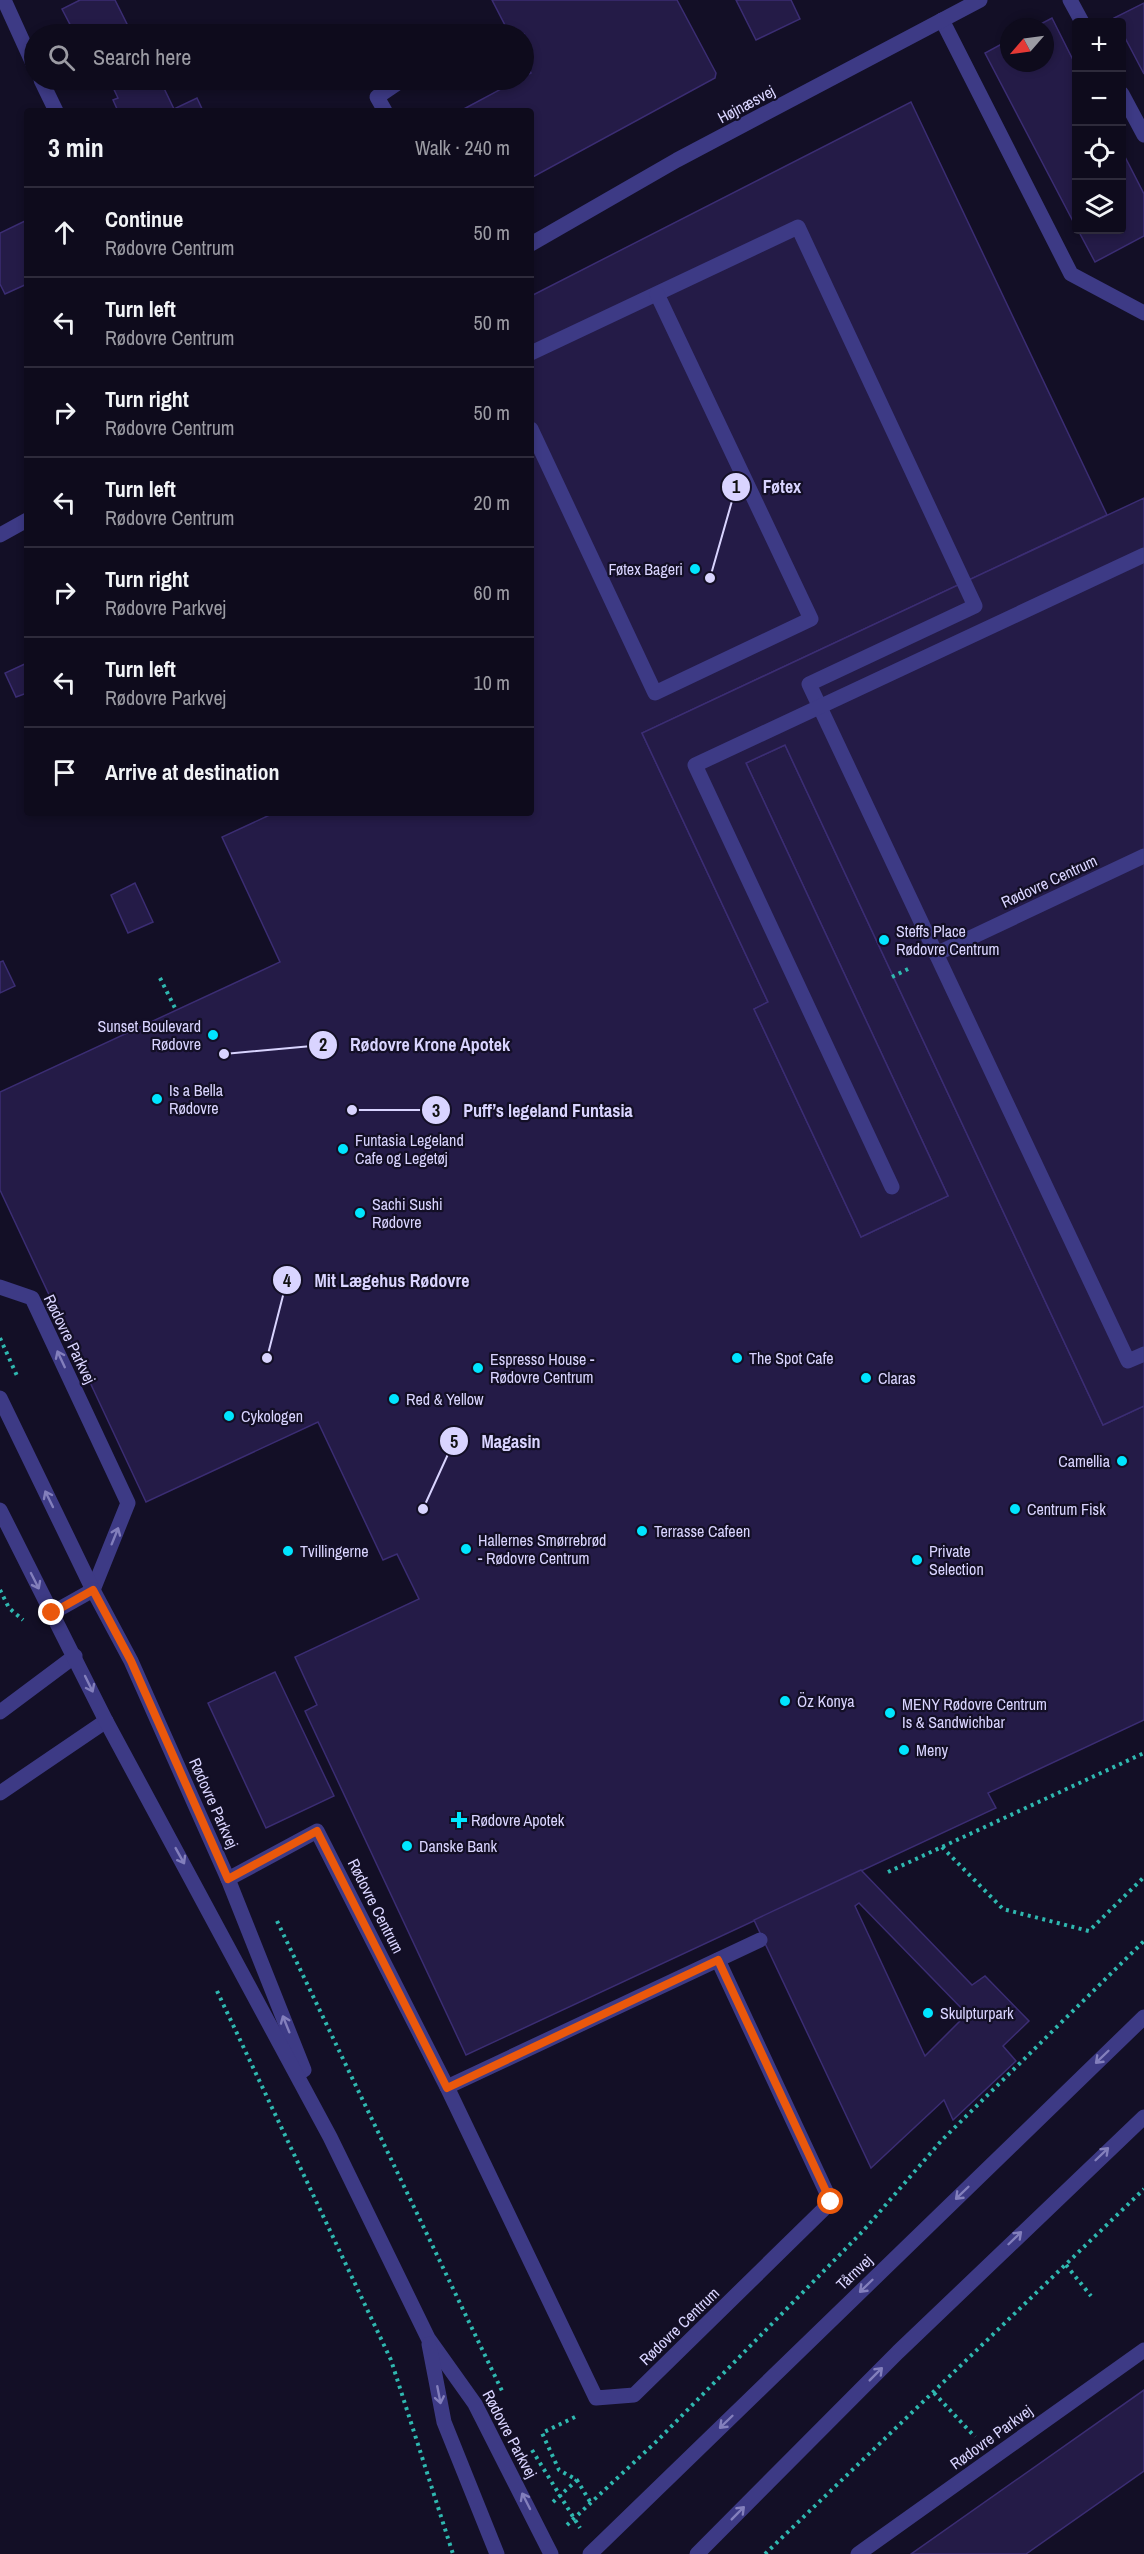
<!DOCTYPE html>
<html lang="en">
<head>
<meta charset="utf-8">
<style>
	body { margin:0; font-family:"Archivo Narrow",sans-serif; background:#171425; color:#f1f3f6 }
	.controls { position:absolute; right:18px; top:18px; display:grid; overflow:hidden; border-radius:6px; box-shadow:0 3px 9px #0003 }
	.controls button { width:54px; height:54px; display:grid; place-items:center; padding:0; border:0; border-bottom:2px solid #2e2b3b; background:#0e0b1c; color:#f1f3f6; font:30px sans-serif }
	.compass { position:absolute; left:1000px; top:18px; width:54px; height:54px; border-radius:50%; background:#0e0b1c; box-shadow:0 3px 9px #0003; rotate:242deg }
	.stop { position:absolute; width:18px; height:18px; margin:-14px; border:4px solid #ea580c; border-radius:50%; background:#fff }
	.stop.end { background:#ea580c; border-color:#fff; box-shadow:0 2px 6px #0008 }
	.list { margin:0; padding:0; list-style:none }
	h2 { display:flex; justify-content:space-between; align-items:center; height:78px; margin:0; padding:0 24px; font-size:26px }
	h2 small { font-size:20px; font-weight:400; color:#9b9ba3 }
	.list li { display:grid; grid-template-columns:39px 1fr auto; gap:18px; align-items:center; box-sizing:border-box; height:90px; padding:0 24px; border-top:2px solid #2e2b3b }
	.list b { display:block; font-size:22px; white-space:nowrap }
	.list p { margin:0; font-size:20px; white-space:nowrap; color:#9b9ba3 }
	.list em { font-size:20px; font-style:normal; color:#9b9ba3 }
	.icon { flex:none; width:33px; height:33px; fill:none; stroke:currentColor; stroke-width:2; stroke-linecap:round; stroke-linejoin:round }
	.map { position:relative; flex:none; width:1144px; height:2554px; overflow:hidden }
	.search { position:absolute; background:#0e0b1c; box-shadow:0 3px 9px #0003; left:24px; top:24px; width:510px; height:66px; display:flex; align-items:center; gap:15px; box-sizing:border-box; padding:0 21px; border-radius:33px; color:#9b9ba3; font-size:22px }
	.panel { position:absolute; background:#0e0b1c; box-shadow:0 3px 9px #0003; left:24px; top:108px; width:510px; height:708px; border-radius:6px }
	.map>svg:first-child { display:block }
	.building { fill:#241b47; stroke:#3b2d73; stroke-width:1.5; fill-rule:evenodd }
	.lines { fill:none; stroke-linecap:round; stroke-linejoin:round }
	.path { stroke:#2fb8b0; stroke-width:4; stroke-dasharray:3 4.5; stroke-linecap:butt }
	.service { stroke:#3d3a85; stroke-width:15 }
	.minor { stroke:#3d3a85; stroke-width:15 }
	.tertiary { stroke:#3d3a85; stroke-width:15 }
	.oneway { stroke:#837fbc }
	.route { stroke:#ea580c; stroke-width:8 }
	.poi-dot { fill:#00e5ff; stroke:#130f26; stroke-width:2 }
	.labels { text-anchor:middle; stroke-width:4.5; stroke-linejoin:round; paint-order:stroke }
	.street-label { font-size:16px; fill:#d9d4ff; stroke:#130f26 }
	.poi-label { font-size:16px; fill:#d9d4ff; stroke:#130f26; text-anchor:start }
	.leader { fill:none; stroke:#d9d4ff; stroke-width:2 }
	.callout-dot { fill:#d9d4ff; stroke:#130f26; stroke-width:2 }
	.mark-label { font-size:18px; text-anchor:middle; font-weight:bold; fill:#111 }
	.callout-label { font-size:18px; text-anchor:middle; font-weight:bold; fill:#d9d4ff; stroke:#130f26; stroke-width:4.5; stroke-linejoin:round; paint-order:stroke }
</style>
</head>
<body>
<div class="map">
<svg width="1144" height="2554" viewBox="0 0 1144 2554">
	<rect width="100%" height="100%" fill="#130f26"/>
	<g class="building">
		<path d="M80 0H115L132 34H75L62 9Z"/>
		<path d="M492 0H677L716 73 715 78 531 178V111H460L531 73 529 69 524 72V34H507L509 33Z"/>
		<path d="M736 0H791L800 19 756 40Z"/>
		<path d="M1144 3V74L1122 32V22H1117L1114 18Z"/>
		<path d="M1052 18 1076 66V227L985 53 1009 40V63H1045V27H1035Z"/>
		<path d="M117 80H160L174 109 197 98 203 111H118L113 100 118 98 111 83Z"/>
		<path d="M484 80H509L494 88 487 86Z"/>
		<path d="M911 102 1107 515 642 733 768 1002 754 1009 861 1237 948 1196 746 763 785 745 1103 1425 1144 1406V1720L988 1793 996 1808 466 2055 305 1711 317 1705 295 1657 419 1599 397 1554 383 1560 318 1422 146 1502 0 1190V1092L280 962 222 837 274 813H531V296Z"/>
		<path d="M1122 151 1144 194V236L1095 262 1078 230H1122Z"/>
		<path d="M27 220V284L5 294 0 284V233Z"/>
		<path d="M1144 498V1406L1103 1425 785 745 746 763 948 1196 861 1237 754 1009 768 1002 642 733Z"/>
		<path d="M27 663V693L16 697 5 673Z"/>
		<path d="M135 883 153 922 128 933 111 895Z"/>
		<path d="M3 961 15 986 0 993V962Z"/>
		<path d="M275 1672 334 1796 266 1828 208 1703Z"/>
		<path d="M861 1870 972 1985 985 1976 1029 2021 1003 2046 1016 2061 953 2120 944 2100 871 2168 754 1920ZM859 1903 967 2014 925 2056 855 1906Z"/>
		<path d="M1144 2390V2471L1026 2554H911Z"/>
	</g>
	<g class="lines">
		<g class="path">
			<path d="M892 977 912 967"/>
			<path d="M160 978 176 1010"/>
			<path d="M0 1338 18 1378"/>
			<path d="M0 1590 9 1608 23 1620"/>
			<path d="M942 1847 1003 1909 1089 1931 1144 1877"/>
			<path d="M888 1872 1144 1753"/>
			<path d="M277 1921 503 2393"/>
			<path d="M217 1991 391 2360 453 2554"/>
			<path d="M1066 2265 1091 2296"/>
			<path d="M934 2393 975 2437"/>
			<path d="M575 2417 542 2433 559 2470 577 2480 592 2505"/>
			<path d="M532 2450 580 2528"/>
			<path d="M553 2502 577 2480"/>
			<path d="M567 2525 658 2440 863 2231 942 2140 1144 1941"/>
			<path d="M765 2554 1144 2189"/>
		</g>
		<g class="service">
			<path d="M1070 0 1082 22"/>
			<path d="M942 20 1071 274 1144 313"/>
			<path d="M1122 94 1144 135"/>
			<path d="M385 111 377 97 402 80"/>
			<path d="M531 353 798 227 975 606 809 684 1128 1361 1144 1354"/>
			<path d="M531 429 655 693 811 619 657 294"/>
			<path d="M936 954 1144 856"/>
			<path d="M892 1187 695 765 1144 555"/>
			<path d="M0 1287 32 1298 128 1503 93 1590"/>
			<path d="M0 1712 75 1656"/>
			<path d="M0 1793 106 1721"/>
			<path d="M228 1879 317 1831 447 2087 596 2398 634 2395 831 2202 718 1960"/>
			<path d="M447 2087 760 1940"/>
		</g>
		<g class="minor">
			<path d="M4 0 34 66"/>
			<path d="M41 80 56 111"/>
			<path d="M531 244 677 160 980 0"/>
			<path d="M0 535 27 520"/>
			<path d="M858 2554 1144 2350"/>
		</g>
		<g class="tertiary">
			<path d="M0 1398 93 1590 131 1661 228 1879 304 2070"/>
			<path d="M0 1510 106 1721 330 2137 428 2338 475 2404 551 2554"/>
			<path d="M52 1613 93 1590"/>
			<path d="M429 2344 444 2422 497 2554"/>
			<path d="M590 2554 1144 2017"/>
			<path d="M697 2554 898 2352 1144 2117"/>
		</g>
	</g>
	<defs><path id="oneway-shaft" d="M-6 0H5M1.5-3L5.5 0L1.5 3" fill="none" stroke-width="1.6" stroke-linecap="round" stroke-linejoin="round" transform="scale(1.5)"/></defs>
	<g class="oneway">
		<use href="#oneway-shaft" transform="translate(61 1359) rotate(-115)"/>
		<use href="#oneway-shaft" transform="translate(49 1499) rotate(-116)"/>
		<use href="#oneway-shaft" transform="translate(115 1536) rotate(-68)"/>
		<use href="#oneway-shaft" transform="translate(35 1581) rotate(63)"/>
		<use href="#oneway-shaft" transform="translate(89 1684) rotate(64)"/>
		<use href="#oneway-shaft" transform="translate(180 1856) rotate(61)"/>
		<use href="#oneway-shaft" transform="translate(286 2024) rotate(-112)"/>
		<use href="#oneway-shaft" transform="translate(1102 2057) rotate(136)"/>
		<use href="#oneway-shaft" transform="translate(1102 2154) rotate(-44)"/>
		<use href="#oneway-shaft" transform="translate(962 2193) rotate(136)"/>
		<use href="#oneway-shaft" transform="translate(1015 2238) rotate(-44)"/>
		<use href="#oneway-shaft" transform="translate(866 2286) rotate(136)"/>
		<use href="#oneway-shaft" transform="translate(876 2374) rotate(-45)"/>
		<use href="#oneway-shaft" transform="translate(439 2395) rotate(79)"/>
		<use href="#oneway-shaft" transform="translate(726 2422) rotate(136)"/>
		<use href="#oneway-shaft" transform="translate(526 2501) rotate(-117)"/>
		<use href="#oneway-shaft" transform="translate(738 2513) rotate(-45)"/>
	</g>
	<g class="lines">
		<path class="route" d="M52 1613 93 1590 131 1661 228 1879 317 1831 447 2088 718 1960 831 2202"/>
	</g>
	<g class="poi-dot">
		<circle cx="695" cy="569" r="6"/>
		<circle cx="884" cy="940" r="6"/>
		<circle cx="213" cy="1035" r="6"/>
		<circle cx="157" cy="1099" r="6"/>
		<circle cx="343" cy="1149" r="6"/>
		<circle cx="360" cy="1213" r="6"/>
		<circle cx="737" cy="1358" r="6"/>
		<circle cx="478" cy="1368" r="6"/>
		<circle cx="866" cy="1378" r="6"/>
		<circle cx="394" cy="1399" r="6"/>
		<circle cx="229" cy="1416" r="6"/>
		<circle cx="1122" cy="1461" r="6"/>
		<circle cx="1015" cy="1509" r="6"/>
		<circle cx="642" cy="1531" r="6"/>
		<circle cx="466" cy="1549" r="6"/>
		<circle cx="288" cy="1551" r="6"/>
		<circle cx="917" cy="1560" r="6"/>
		<circle cx="785" cy="1701" r="6"/>
		<circle cx="890" cy="1713" r="6"/>
		<circle cx="904" cy="1750" r="6"/>
		<path d="M456 1811h6v6h6v6h-6v6h-6v-6h-6v-6h6z"/>
		<circle cx="407" cy="1846" r="6"/>
		<circle cx="928" cy="2013" r="6"/>
	</g>
	<g class="labels">
		<g class="street-label">
			<text transform="translate(746 104) rotate(-28)" y="6">Højnæsvej</text>
			<text transform="translate(1049 881) rotate(-25)" y="6">Rødovre Centrum</text>
			<text transform="translate(70 1339) rotate(64)" y="6">Rødovre Parkvej</text>
			<text transform="translate(214 1803) rotate(66)" y="6">Rødovre Parkvej</text>
			<text transform="translate(376 1906) rotate(63)" y="6">Rødovre Centrum</text>
			<text transform="translate(854 2272) rotate(-44)" y="6">Tårnvej</text>
			<text transform="translate(679 2326) rotate(-44)" y="6">Rødovre Centrum</text>
			<text transform="translate(510 2434) rotate(62)" y="6">Rødovre Parkvej</text>
			<text transform="translate(991 2437) rotate(-36)" y="6">Rødovre Parkvej</text>
		</g>
		<g class="poi-label">
			<text x="683" y="575" text-anchor="end">Føtex Bageri</text>
			<text x="896" y="937">Steffs Place<tspan x="896" dy="18">Rødovre Centrum</tspan></text>
			<text x="201" y="1032" text-anchor="end">Sunset Boulevard<tspan x="201" dy="18">Rødovre</tspan></text>
			<text x="169" y="1096">Is a Bella<tspan x="169" dy="18">Rødovre</tspan></text>
			<text x="355" y="1146">Funtasia Legeland<tspan x="355" dy="18">Cafe og Legetøj</tspan></text>
			<text x="372" y="1210">Sachi Sushi<tspan x="372" dy="18">Rødovre</tspan></text>
			<text x="749" y="1364">The Spot Cafe</text>
			<text x="490" y="1365">Espresso House -<tspan x="490" dy="18">Rødovre Centrum</tspan></text>
			<text x="878" y="1384">Claras</text>
			<text x="406" y="1405">Red &amp; Yellow</text>
			<text x="241" y="1422">Cykologen</text>
			<text x="1110" y="1467" text-anchor="end">Camellia</text>
			<text x="1027" y="1515">Centrum Fisk</text>
			<text x="654" y="1537">Terrasse Cafeen</text>
			<text x="478" y="1546">Hallernes Smørrebrød<tspan x="478" dy="18">- Rødovre Centrum</tspan></text>
			<text x="300" y="1557">Tvillingerne</text>
			<text x="929" y="1557">Private<tspan x="929" dy="18">Selection</tspan></text>
			<text x="797" y="1707">Öz Konya</text>
			<text x="902" y="1710">MENY Rødovre Centrum<tspan x="902" dy="18">Is &amp; Sandwichbar</tspan></text>
			<text x="916" y="1756">Meny</text>
			<text x="471" y="1826">Rødovre Apotek</text>
			<text x="419" y="1852">Danske Bank</text>
			<text x="940" y="2019">Skulpturpark</text>
		</g>
	</g>
	<path class="leader" d="M710 578L736 487M224 1054L323 1045M352 1110L436 1110M267 1358L287 1280M423 1509L454 1441"/>
	<g class="callout-dot">
		<circle cx="710" cy="578" r="6"/>
		<circle cx="224" cy="1054" r="6"/>
		<circle cx="352" cy="1110" r="6"/>
		<circle cx="267" cy="1358" r="6"/>
		<circle cx="423" cy="1509" r="6"/>
		<circle cx="736" cy="487" r="15"/>
		<circle cx="323" cy="1045" r="15"/>
		<circle cx="436" cy="1110" r="15"/>
		<circle cx="287" cy="1280" r="15"/>
		<circle cx="454" cy="1441" r="15"/>
	</g>
	<g class="mark-label">
		<text x="736" y="493">1</text>
		<text x="323" y="1051">2</text>
		<text x="436" y="1117">3</text>
		<text x="287" y="1287">4</text>
		<text x="454" y="1448">5</text>
	</g>
	<g class="callout-label">
		<text x="782" y="493">Føtex</text>
		<text x="430" y="1051">Rødovre Krone Apotek</text>
		<text x="548" y="1117">Puff’s legeland Funtasia</text>
		<text x="392" y="1287">Mit Lægehus Rødovre</text>
		<text x="511" y="1448">Magasin</text>
	</g>
</svg>
<div class="controls">
<button>+</button>
<button>−</button>
<button><svg class="icon" aria-label="locate" viewBox="0 0 24 24"><circle cx="12" cy="12" r="6"/><path d="M12 2v4M12 18v4M2 12h4M18 12h4"/></svg></button>
<button><svg class="icon" aria-label="layers" viewBox="0 0 24 24"><path d="M12 4l9 5-9 5-9-5zM3 14l9 5 9-5"/></svg></button>
</div>
<svg class="compass" viewBox="-18 -18 36 36"><path d="M0-13l5 13h-10z" fill="#e53935"/><path d="M0 13l5-13h-10z" fill="#9b9ba3"/></svg>
<div class="stop" style="left:831px;top:2202px"></div>
<div class="stop end" style="left:52px;top:1613px"></div>
<div class="search"><svg class="icon" aria-label="search" viewBox="0 0 24 24"><circle cx="10" cy="10" r="6"/><path d="M15 15l6 6"/></svg>Search here</div>
<section class="panel">
<h2>3 min<small>Walk · 240 m</small></h2>
<ul class="list">
<li><svg class="icon" aria-label="ahead" viewBox="0 0 24 24"><path d="M12 20V5M6 11l6-6 6 6"/></svg><div><b>Continue</b><p>Rødovre Centrum</p></div><em>50 m</em></li>
<li><svg class="icon" aria-label="left" viewBox="0 0 24 24"><path d="M17 20v-9H6M10 6l-5 5 5 5"/></svg><div><b>Turn left</b><p>Rødovre Centrum</p></div><em>50 m</em></li>
<li><svg class="icon" aria-label="right" viewBox="0 0 24 24"><path d="M7 20v-9h11M14 6l5 5-5 5"/></svg><div><b>Turn right</b><p>Rødovre Centrum</p></div><em>50 m</em></li>
<li><svg class="icon" aria-label="left" viewBox="0 0 24 24"><path d="M17 20v-9H6M10 6l-5 5 5 5"/></svg><div><b>Turn left</b><p>Rødovre Centrum</p></div><em>20 m</em></li>
<li><svg class="icon" aria-label="right" viewBox="0 0 24 24"><path d="M7 20v-9h11M14 6l5 5-5 5"/></svg><div><b>Turn right</b><p>Rødovre Parkvej</p></div><em>60 m</em></li>
<li><svg class="icon" aria-label="left" viewBox="0 0 24 24"><path d="M17 20v-9H6M10 6l-5 5 5 5"/></svg><div><b>Turn left</b><p>Rødovre Parkvej</p></div><em>10 m</em></li>
<li><svg class="icon" aria-label="arrive" viewBox="0 0 24 24"><path d="M6 21V4h12l-3 4 3 4H6"/></svg><div><b>Arrive at destination</b></div></li>
</ul>
</section>
</div>
</body>
</html>
